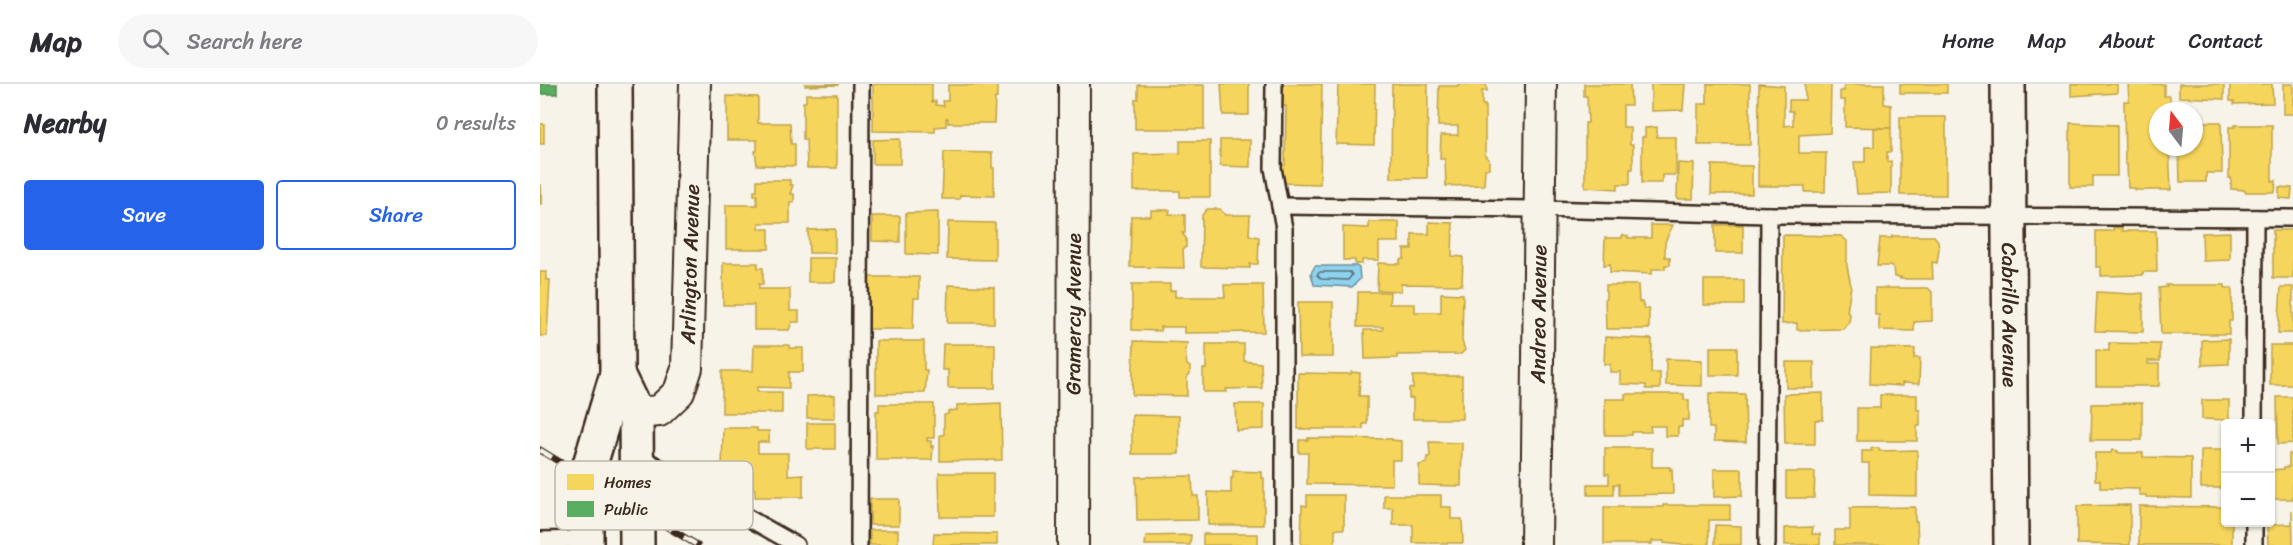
<!DOCTYPE html>
<html lang="en">
<head>
<meta charset="utf-8">
<style>
	body { margin:0; font-family:Sriracha,sans-serif; background:#f7f7f7; color:#2b2b33 }
	.controls { position:absolute; right:18px; bottom:18px; display:grid; overflow:hidden; border-radius:6px; box-shadow:0 2px 4px #0004 }
	.controls button { width:54px; height:54px; display:grid; place-items:center; padding:0; border:0; border-bottom:2px solid #e1e1e2; background:#fff; color:#2b2b33; font:30px sans-serif }
	.compass { position:absolute; left:1609px; top:18px; width:54px; height:54px; border-radius:50%; background:#fff; box-shadow:0 2px 4px #0004; rotate:344deg }
	.list { margin:0; padding:0; list-style:none }
	h2 { display:flex; justify-content:space-between; align-items:center; height:78px; margin:0; padding:0 24px; font-size:26px }
	h2 small { font-size:20px; font-weight:400; color:#7c7c81 }
	.actions { display:flex; gap:12px; padding:18px 24px }
	.actions a { flex:1; padding:14px 0; border:2px solid #2563eb; border-radius:6px; text-align:center; font-size:21px; color:#2563eb }
	.actions .main { background:#2563eb; color:#fff }
	.icon { flex:none; width:33px; height:33px; fill:none; stroke:currentColor; stroke-width:2; stroke-linecap:round; stroke-linejoin:round }
	.map { position:relative; flex:none; width:1753px; height:461px; overflow:hidden }
	header { display:flex; align-items:center; gap:36px; box-sizing:border-box; height:84px; padding:0 30px; background:#fff; border-bottom:2px solid #e1e1e2 }
	header strong { font-size:28px }
	nav { display:flex; gap:33px; margin-inline-start:auto; font-size:21px }
	.search { width:420px; height:54px; background:#f7f7f7; display:flex; align-items:center; gap:15px; box-sizing:border-box; padding:0 21px; border-radius:33px; color:#7c7c81; font-size:22px }
	main { display:flex }
	aside { flex:1; background:#fff }
	.map>svg:first-child { display:block }
	.water { fill:#8dd2ef; stroke:#6c8f9b; stroke-width:1.5 }
	.homes { fill:#f6d55c; stroke:#bea249; stroke-width:1.5 }
	.public { fill:#5aae61; stroke:#51864d; stroke-width:1.5 }
	.lines { fill:none; stroke-linecap:round; stroke-linejoin:round }
	.shore { stroke:#5c6d72; stroke-width:1.5 }
	.lane-casing { stroke:#3b2a1e; stroke-width:20 }
	.street-casing { stroke:#3b2a1e; stroke-width:34 }
	.secondary-casing { stroke:#3b2a1e; stroke-width:38 }
	.lane { stroke:#f7f3e8; stroke-width:15 }
	.street { stroke:#f7f3e8; stroke-width:30 }
	.secondary { stroke:#f7f3e8; stroke-width:33 }
	.rail-casing { stroke:#3b2a1e; stroke-width:7 }
	.rail { stroke:#f7f3e8; stroke-width:4.5; stroke-dasharray:14; stroke-linecap:butt }
	.labels { text-anchor:middle; stroke-width:6; stroke-linejoin:round; paint-order:stroke }
	.street-label { font-size:21px; fill:#3b2a1e; stroke:#f7f3e8 }
	.key { fill:#f7f3e8; stroke:#bfb7ab; stroke-width:1.5 }
	.key-label { font-size:16px; fill:#3b2a1e }
</style>
</head>
<body>
<header>
<strong>Map</strong>
<div class="search"><svg class="icon" aria-label="search" viewBox="0 0 24 24"><circle cx="10" cy="10" r="6"/><path d="M15 15l6 6"/></svg>Search here</div>
<nav><a>Home</a><a>Map</a><a>About</a><a>Contact</a></nav>
</header>
<main>
<aside>
<h2>Nearby<small>0 results</small></h2>
<ul class="list">
</ul>
<div class="actions"><a class="main">Save</a><a>Share</a></div>
</aside>
<div class="map">
<svg width="1753" height="461" viewBox="0 0 1753 461">
	<rect width="100%" height="100%" fill="#f7f3e8"/>
	<filter id="ink" filterUnits="userSpaceOnUse"><feTurbulence type="fractalNoise" baseFrequency=".0167" numOctaves="2"/><feDisplacementMap in="SourceGraphic" scale="12" xChannelSelector="R" yChannelSelector="G"/><feConvolveMatrix kernelMatrix="1 2 1 2 8 2 1 2 1" color-interpolation-filters="sRGB"/></filter>
	<g filter="url(#ink)">
		<path class="water" d="M775 182H816L819 184 820 195 812 203 774 201 771 189Z"/>
		<g class="homes">
			<path d="M265 0H298V1L265 2Z"/>
			<path d="M333 0H392V18L396 17V21L404 22 403 17H408V1H457V14H455L454 39H408V34H406V42L395 43V48L333 47Z"/>
			<path d="M681 0H709V31H683Z"/>
			<path d="M746 0H782L780 100 740 99V81H745L746 22 741 23 742 1Z"/>
			<path d="M798 0H835L834 61 796 60Z"/>
			<path d="M852 0H888L887 94H851Z"/>
			<path d="M918 0H946L947 7H942V21H945V72L949 75V84L945 85 944 101 906 102 905 75H900L901 51H918V42H898L899 2H918Z"/>
			<path d="M1044 0H1090L1091 21H1083V43H1090V61H1093V85H1090V100H1078V105L1045 103V39H1048L1047 12H1044Z"/>
			<path d="M1111 0H1145L1143 26 1111 27Z"/>
			<path d="M1167 0H1210V61H1158V20H1167Z"/>
			<path d="M1219 0 1244 2V42L1253 41V27H1249V16H1265V0H1291L1290 49 1259 51V69H1286L1285 108H1265V102H1218Z"/>
			<path d="M1304 0H1344V20L1351 21V44L1305 43V16H1300V7H1304Z"/>
			<rect x="1360" y="0" width="47" height="9"/>
			<path d="M1531 0H1577V9L1531 12Z"/>
			<path d="M1588 0H1624V12H1630V27H1618V63H1629L1631 106H1595V104H1588L1587 80H1585L1584 17H1589Z"/>
			<path d="M1639 0H1684V15L1639 13Z"/>
			<path d="M1690 0H1732L1733 19 1694 20V17H1690Z"/>
			<rect x="1743" y="0" width="10" height="30"/>
			<path d="M598 1H664V45H595V15H598Z"/>
			<path d="M266 10H297V84H267L266 55H263V18H266Z"/>
			<path d="M187 12 218 13V39H250L251 60H255V82L217 81 215 67H217V56H187Z"/>
			<rect x="1360" y="33" width="46" height="78"/>
			<path d="M1654 36H1660V38H1681L1682 89H1666V98H1640L1639 63H1654Z"/>
			<path d="M1530 39 1577 41V92H1553V103H1530Z"/>
			<rect x="0" y="40" width="4" height="20"/>
			<path d="M1695 41H1732V97L1736 96 1735 108H1705V106L1691 105V94H1689V43H1695Z"/>
			<path d="M1117 43V53H1136V91H1122V99H1102V53H1105V44Z"/>
			<path d="M1334 44H1351V68H1347V78L1351 77V109L1317 110 1314 78H1325V63H1334Z"/>
			<path d="M360 55V80H333V56Z"/>
			<path d="M680 56H710V83L680 82Z"/>
			<path d="M640 57H670V113H640V107H594V70L640 69Z"/>
			<path d="M404 68 452 69V84H454V112L420 111V115H402Z"/>
			<path d="M1138 79 1154 80 1153 115H1137Z"/>
			<path d="M1172 81 1212 82V110H1171Z"/>
			<path d="M217 96H250V101H253L250 110H254V118H250V139H219V145H229V165H186V121H217V111H214V106H217Z"/>
			<path d="M0 101H1L2 120H0Z"/>
			<path d="M1739 103 1752 104 1751 115 1739 114Z"/>
			<path d="M667 125H680L685 131H710L709 151 719 153 718 180H710V184L661 183 662 131Z"/>
			<path d="M611 126H630L629 130 645 131V149H642L646 154V163L643 165 644 184 590 183 591 132H611Z"/>
			<path d="M398 128V171L366 170V129Z"/>
			<path d="M332 132H360V158L332 157Z"/>
			<path d="M408 138 455 139V176L407 175Z"/>
			<path d="M829 138H859V158H839V176H822V180H815V176H803V143L829 144Z"/>
			<path d="M889 138 913 139 912 172 923 173 922 201 861 200V207L837 206 838 179 860 180V175H864V165H872V150H889Z"/>
			<path d="M1111 141H1133L1125 158V173H1130V181H1125V185H1112V190L1070 188V180L1064 181 1065 154H1082V151L1088 152V154H1111Z"/>
			<rect x="1175" y="141" width="28" height="28"/>
			<path d="M1573 144H1582V147H1616L1617 188H1603V191L1561 192V183H1556V147H1573Z"/>
			<path d="M295 145V169H269L268 146Z"/>
			<rect x="1733" y="146" width="20" height="48"/>
			<path d="M1690 148V176L1663 177 1662 149Z"/>
			<path d="M1243 151 1301 152 1307 157V182L1311 202 1307 228 1310 230 1309 238 1303 245 1257 246V239L1242 240Z"/>
			<path d="M1352 152H1394L1398 157 1399 165 1397 179 1392 178 1393 195H1360L1361 193H1354L1353 182H1337L1340 154H1352Z"/>
			<path d="M268 174H296L295 198H268Z"/>
			<path d="M183 179H218V184H223V200H219V205H250V227H259V238H252L249 246H214V221H183Z"/>
			<path d="M0 188H6V196H10L7 252H0Z"/>
			<path d="M329 193H379V214H374L373 245H329Z"/>
			<rect x="1164" y="196" width="40" height="25"/>
			<path d="M592 200H630V207L635 206V213H685L684 201H723L724 248 644 249V243H620L621 247 592 246Z"/>
			<path d="M408 201 454 203V239H407Z"/>
			<path d="M1066 201H1098L1099 218H1102L1104 225H1109V245H1066L1065 214H1066Z"/>
			<path d="M1626 201H1685V204H1692V237H1689V250H1621L1619 204 1627 203Z"/>
			<path d="M1741 203H1753V249H1738Z"/>
			<path d="M1335 204H1388L1392 208V237L1374 238V247L1339 246V231H1335Z"/>
			<path d="M818 208H850L849 220H875V228H901V209L923 210 922 257 925 266 921 270 857 271V274L825 275 824 246H843V243H817Z"/>
			<path d="M1557 208 1592 210 1603 209V248L1555 247Z"/>
			<path d="M758 218H793V273H759Z"/>
			<path d="M1065 253 1112 255 1111 289H1120V305H1106V301L1080 300V288H1070V280H1064Z"/>
			<path d="M1689 255V280L1662 281V256Z"/>
			<path d="M336 257H384V286H387L385 309 336 310Z"/>
			<path d="M594 257 648 259 645 267 647 281 650 283V290L647 293V312L592 311Z"/>
			<path d="M1569 259 1620 260V277H1608V280H1619V302H1556V266L1569 267Z"/>
			<path d="M403 260H455V304H408V286H402Z"/>
			<path d="M666 260H704V277L721 279 722 304 686 305 687 308H663V285H666Z"/>
			<path d="M214 261H249V264H263V288H249V304L217 303V308H242V329H182V287H213Z"/>
			<rect x="1730" y="261" width="23" height="40"/>
			<rect x="1170" y="263" width="27" height="28"/>
			<path d="M1331 264 1375 265 1374 274H1380L1379 300 1362 299V302L1330 300Z"/>
			<path d="M1126 275 1162 276V302L1126 301Z"/>
			<rect x="1246" y="278" width="28" height="26"/>
			<path d="M811 288 820 289 819 312H827V340H823V345H758V289L811 290Z"/>
			<path d="M873 292H922V335H873V314H869V304H873Z"/>
			<path d="M1169 309 1205 310 1206 358 1174 357V344H1169Z"/>
			<path d="M1283 309V336H1275V360H1245L1244 310Z"/>
			<path d="M1085 310H1144V316H1149V336H1142V343H1138V352H1125V342H1110L1111 348H1092V351H1065V315H1085Z"/>
			<path d="M295 311V334H267V312Z"/>
			<path d="M1340 311H1377V326H1380V342H1377V357H1317V324H1340Z"/>
			<path d="M1737 313H1753V359L1738 360Z"/>
			<path d="M1662 316H1689V336L1662 335Z"/>
			<path d="M461 319 462 376 400 377V351H404V331L408 330V327L417 326V321Z"/>
			<path d="M1602 319V356H1551L1552 320Z"/>
			<path d="M339 320H394V354H387V357H391V363L393 362 392 376H336V327H339Z"/>
			<path d="M695 320H724V345L696 346Z"/>
			<path d="M592 331 639 332V370H592Z"/>
			<rect x="267" y="339" width="28" height="26"/>
			<path d="M183 344H217V347H229V358H218V369H248V391L263 390V413H215V405L213 404V387H182Z"/>
			<path d="M768 354 852 355V356L861 357V376H852V401L767 400 768 369H759V356H768Z"/>
			<path d="M889 358 922 359 921 402 879 401V381L887 379V373H890Z"/>
			<path d="M1065 364H1112V383H1130V386L1132 385 1133 410 1079 411V400H1074V411H1048V400H1069V390H1065Z"/>
			<path d="M1331 364H1339V367L1377 366V412L1329 411V379H1322V367H1332Z"/>
			<path d="M1572 366 1578 367V369H1603V373L1651 374V414L1606 413V411H1599V405L1560 404V396H1555V369H1571Z"/>
			<rect x="1661" y="366" width="25" height="38"/>
			<path d="M1749 370H1753V415H1730V386L1744 385V383H1749Z"/>
			<path d="M1174 385H1202V412L1174 413Z"/>
			<path d="M693 387 722 388V394H724V441H668V408L691 409V394H693Z"/>
			<path d="M1246 388H1275L1274 414H1246Z"/>
			<path d="M399 389H453V433H400Z"/>
			<path d="M652 392 653 412H658V436L597 437 596 393Z"/>
			<path d="M767 411H804V445H795V461H761L762 421 767 422Z"/>
			<path d="M844 411H901V423H911V435H922L923 459H873V441H853V424H844Z"/>
			<rect x="330" y="415" width="29" height="26"/>
			<path d="M1123 421H1190V436H1169V461H1142L1124 459V457H1112V460H1064V423H1123Z"/>
			<path d="M1590 421V461L1537 460V422Z"/>
			<path d="M1599 422 1686 423V438H1692V461H1599Z"/>
			<path d="M1375 423V437H1377L1378 461H1295V446H1310V424Z"/>
			<path d="M1752 426 1753 461H1728L1727 441 1752 440Z"/>
			<path d="M1175 441 1201 442V461H1175Z"/>
			<path d="M1273 443 1272 450H1280V461H1245V444Z"/>
			<rect x="330" y="446" width="28" height="15"/>
			<path d="M394 449 457 450V461H393Z"/>
			<rect x="663" y="450" width="55" height="11"/>
			<path d="M651 451 650 461H605L606 452Z"/>
		</g>
		<rect class="public" x="0" y="0" width="17" height="10"/>
		<g class="lines">
			<path class="shore" d="M780 188H810L812 191 808 196 781 195 777 191Z"/>
			<defs>
				<g id="lane">
					<path d="M734 0 733 84 744 144V461"/>
					<path d="M740 122 1000 125 1229 131 1753 134"/>
					<path d="M1714 340 1715 134"/>
					<path d="M97 371 256 461"/>
					<path d="M0 456 46 455"/>
					<path d="M319 461 321 0"/>
					<path d="M1227 461 1229 131"/>
					<path d="M1714 461V438"/>
				</g>
				<g id="street">
					<path id="s1" d="M96 329 119 327 139 308 147 284 155 0"/>
					<path id="s2" d="M533 461 534 0"/>
					<path id="s3" d="M996 461 1001 0"/>
				</g>
				<g id="secondary">
					<path id="s4" d="M1468 0 1471 461"/>
					<path d="M77 290 96 329 97 461"/>
					<path d="M46 461V394L77 290 75 0"/>
				</g>
			</defs>
			<use href="#lane" class="lane-casing"/>
			<use href="#street" class="street-casing"/>
			<use href="#secondary" class="secondary-casing"/>
			<use href="#lane" class="lane"/>
			<use href="#street" class="street"/>
			<use href="#secondary" class="secondary"/>
			<defs>
				<path id="rail" d="M0 366 157 461"/>
			</defs>
			<use href="#rail" class="rail-casing"/>
			<use href="#rail" class="rail"/>
		</g>
	</g>
	<g class="labels">
		<g class="street-label">
			<text dy="7" stroke="none"><textPath href="#s1" startOffset="180">Arlington Avenue</textPath></text>
			<text dy="7" stroke="none"><textPath href="#s2" startOffset="231">Gramercy Avenue</textPath></text>
			<text dy="7" stroke="none"><textPath href="#s4" startOffset="231">Cabrillo Avenue</textPath></text>
			<text dy="7" stroke="none"><textPath href="#s3" startOffset="231">Andreo Avenue</textPath></text>
		</g>
	</g>
	<rect x="15" y="377" width="198" height="69" rx="9" class="key"/>
	<rect x="27" y="390" width="27" height="16" fill="#f6d55c"/>
	<rect x="27" y="417" width="27" height="16" fill="#5aae61"/>
	<g class="key-label">
		<text x="64" y="404">Homes</text>
		<text x="64" y="431">Public</text>
	</g>
</svg>
<div class="controls">
<button>+</button>
<button>−</button>
</div>
<svg class="compass" viewBox="-18 -18 36 36"><path d="M0-13l5 13h-10z" fill="#e53935"/><path d="M0 13l5-13h-10z" fill="#7c7c81"/></svg>
</div>
</main>
</body>
</html>
